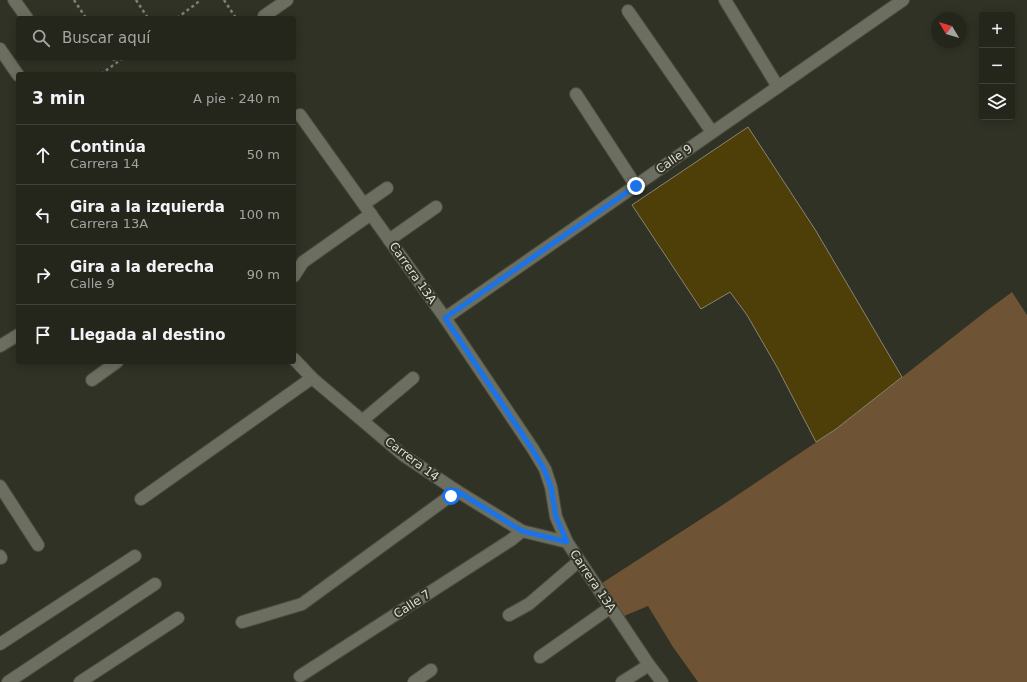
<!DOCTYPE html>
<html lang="es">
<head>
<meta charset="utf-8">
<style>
	body { margin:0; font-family:"DejaVu Sans",sans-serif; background:#303229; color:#f1f3f6 }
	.controls { position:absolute; right:12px; top:12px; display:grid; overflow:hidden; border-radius:4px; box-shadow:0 2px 10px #0003 }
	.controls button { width:36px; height:36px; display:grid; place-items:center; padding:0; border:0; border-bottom:1px solid #41433b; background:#24261c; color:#f1f3f6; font:20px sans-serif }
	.compass { position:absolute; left:931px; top:12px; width:36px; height:36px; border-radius:50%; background:#24261c; box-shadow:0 2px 10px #0003; rotate:308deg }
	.stop { position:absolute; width:12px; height:12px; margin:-9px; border:3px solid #1a73e8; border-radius:50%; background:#fff }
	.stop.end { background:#1a73e8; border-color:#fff; box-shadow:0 1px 4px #0008 }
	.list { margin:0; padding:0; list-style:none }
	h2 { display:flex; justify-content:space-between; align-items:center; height:52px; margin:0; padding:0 16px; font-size:17px }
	h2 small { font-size:13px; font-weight:400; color:#a3a5a3 }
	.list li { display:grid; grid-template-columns:26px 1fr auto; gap:12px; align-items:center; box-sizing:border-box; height:60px; padding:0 16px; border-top:1px solid #41433b }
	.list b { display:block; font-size:15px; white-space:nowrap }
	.list p { margin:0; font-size:13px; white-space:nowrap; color:#a3a5a3 }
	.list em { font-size:13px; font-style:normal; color:#a3a5a3 }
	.icon { flex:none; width:22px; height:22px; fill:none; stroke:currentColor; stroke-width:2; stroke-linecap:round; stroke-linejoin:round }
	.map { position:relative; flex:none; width:1027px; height:682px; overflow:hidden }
	.search { position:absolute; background:#24261c; box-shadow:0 2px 10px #0003; left:16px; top:16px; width:280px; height:44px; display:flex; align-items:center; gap:10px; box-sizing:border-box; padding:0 14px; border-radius:4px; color:#a3a5a3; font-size:15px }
	.panel { position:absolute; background:#24261c; box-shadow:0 2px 10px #0003; left:16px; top:72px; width:280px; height:292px; border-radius:4px }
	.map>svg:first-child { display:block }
	.green { fill:#6e5335 }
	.building { fill:#4e3e07; stroke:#898475 }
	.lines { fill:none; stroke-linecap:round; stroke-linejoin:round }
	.minor-casing { stroke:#4b4d42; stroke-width:14 }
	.path { stroke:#7e8075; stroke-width:2.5; stroke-dasharray:3 3; stroke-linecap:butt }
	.minor { stroke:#6c6e5f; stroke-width:12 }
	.route { stroke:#1a73e8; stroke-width:5 }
	.labels { text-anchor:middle; stroke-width:4; stroke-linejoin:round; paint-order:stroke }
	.street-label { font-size:12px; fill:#ddded6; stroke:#303225 }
</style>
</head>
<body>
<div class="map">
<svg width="1027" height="682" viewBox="0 0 1027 682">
	<rect width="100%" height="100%" fill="#303225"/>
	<path class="green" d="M1012 292 1027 315V682H698L673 647 648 606 624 616 602 583 721 506 836 429 985 312Z"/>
	<path class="building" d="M748 127 816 231 902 377 836 429 816 442 777 367 747 315 730 292 701 309 632 205Z"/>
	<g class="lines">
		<defs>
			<g id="minor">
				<path d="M14 0 27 18"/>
				<path d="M725 0 778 87"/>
				<path d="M628 11 712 132"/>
				<path d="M264 16 287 0"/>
				<path d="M0 49 18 75"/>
				<path d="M576 94 636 186"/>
				<path d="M300 115 445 318 533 449 545 469 551 487 556 517 567 542 649 665 662 682"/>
				<path d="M364 204 387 188"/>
				<path d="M389 240 436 207"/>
				<path d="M294 276 303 262 371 214"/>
				<path d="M445 318 903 0"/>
				<path d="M0 346 18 335"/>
				<path d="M294 359 312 378 403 455 457 491 522 531 567 542"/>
				<path d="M92 380 117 362"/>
				<path d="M363 420 413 378"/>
				<path d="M0 486 38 545"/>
				<path d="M141 499 312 378"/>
				<path d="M0 556 1 558"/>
				<path d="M509 615 529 604 579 561"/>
				<path d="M242 622 302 604 457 491"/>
				<path d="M0 644 135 556"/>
				<path d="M540 657 611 607"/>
				<path d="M300 676 511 540 522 531"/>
				<path d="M8 682 155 584"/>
				<path d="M80 682 178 618"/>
				<path d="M414 682 431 670"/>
				<path d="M622 682 649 665"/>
			</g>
		</defs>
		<use href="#minor" class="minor-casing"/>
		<g class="path">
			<path d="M74 0 86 18"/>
			<path d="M136 0 148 18"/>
			<path d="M224 0 236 18"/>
			<path d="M177 18 201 0"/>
			<path d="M113 58 116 63"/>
			<path d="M101 74 123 58"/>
		</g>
		<use href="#minor" class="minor"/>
	</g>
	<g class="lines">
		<path class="route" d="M451 496 457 491 522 531 567 542 556 517 551 487 544 469 532 449 445 318 636 186"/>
	</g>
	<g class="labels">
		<g class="street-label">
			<text transform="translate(674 159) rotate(-35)" y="4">Calle 9</text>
			<text transform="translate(413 273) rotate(55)" y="4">Carrera 13A</text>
			<text transform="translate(412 459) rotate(37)" y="4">Carrera 14</text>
			<text transform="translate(593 581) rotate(56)" y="4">Carrera 13A</text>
			<text transform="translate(412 604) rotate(-33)" y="4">Calle 7</text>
		</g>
	</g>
</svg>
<div class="controls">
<button>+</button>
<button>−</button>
<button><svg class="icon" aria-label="layers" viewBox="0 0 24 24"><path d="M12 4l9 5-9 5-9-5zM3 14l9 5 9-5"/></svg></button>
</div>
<svg class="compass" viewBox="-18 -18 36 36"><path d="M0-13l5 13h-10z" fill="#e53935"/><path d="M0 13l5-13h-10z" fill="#a3a5a3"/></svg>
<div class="stop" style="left:451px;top:496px"></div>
<div class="stop end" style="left:636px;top:186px"></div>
<div class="search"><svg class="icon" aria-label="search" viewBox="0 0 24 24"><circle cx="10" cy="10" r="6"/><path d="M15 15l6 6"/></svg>Buscar aquí</div>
<section class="panel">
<h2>3 min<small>A pie · 240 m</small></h2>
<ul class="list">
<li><svg class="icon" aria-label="ahead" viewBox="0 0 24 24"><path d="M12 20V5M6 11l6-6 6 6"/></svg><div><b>Continúa</b><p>Carrera 14</p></div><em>50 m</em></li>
<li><svg class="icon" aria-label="left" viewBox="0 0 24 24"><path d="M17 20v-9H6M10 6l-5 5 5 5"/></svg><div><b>Gira a la izquierda</b><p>Carrera 13A</p></div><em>100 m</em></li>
<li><svg class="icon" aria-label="right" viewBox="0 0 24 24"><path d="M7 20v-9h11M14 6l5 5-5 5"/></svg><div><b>Gira a la derecha</b><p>Calle 9</p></div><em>90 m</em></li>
<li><svg class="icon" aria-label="arrive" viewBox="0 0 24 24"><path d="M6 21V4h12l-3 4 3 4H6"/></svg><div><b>Llegada al destino</b></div></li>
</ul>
</section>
</div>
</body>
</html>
